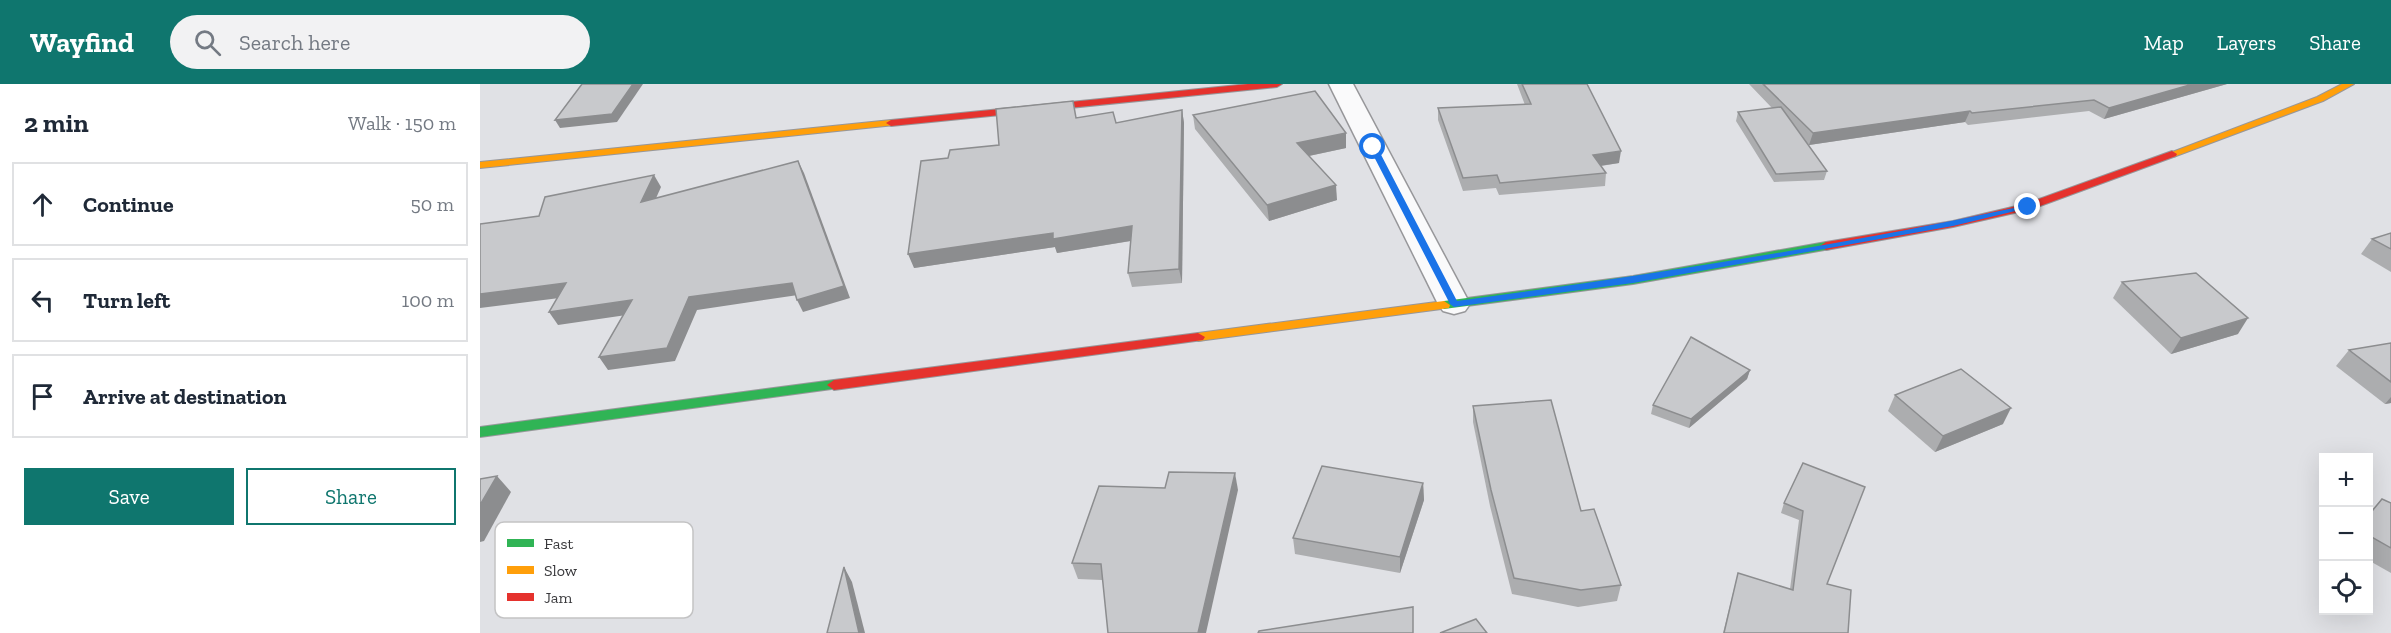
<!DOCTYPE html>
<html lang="en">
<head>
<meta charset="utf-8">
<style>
	body { margin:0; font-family:"Zilla Slab",serif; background:#f2f2f3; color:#1f2937 }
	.controls { position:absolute; right:18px; bottom:18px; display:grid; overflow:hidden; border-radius:0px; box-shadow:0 6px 24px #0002 }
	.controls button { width:54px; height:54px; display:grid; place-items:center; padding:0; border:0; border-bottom:2px solid #e0e1e3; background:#fff; color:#1f2937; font:30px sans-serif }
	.stop { position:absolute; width:18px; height:18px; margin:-14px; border:4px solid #1a73e8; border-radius:50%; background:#fff }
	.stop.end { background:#1a73e8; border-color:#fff; box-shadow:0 2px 6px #0008 }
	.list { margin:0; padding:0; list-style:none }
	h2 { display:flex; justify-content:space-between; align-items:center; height:78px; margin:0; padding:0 24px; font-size:26px }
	h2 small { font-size:20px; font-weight:400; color:#747a83 }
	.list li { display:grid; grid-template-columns:39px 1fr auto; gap:18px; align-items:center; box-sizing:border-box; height:84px; margin:0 12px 12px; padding:0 12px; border:2px solid #e0e1e3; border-radius:0px }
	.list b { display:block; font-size:22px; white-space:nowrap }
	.list em { font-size:20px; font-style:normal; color:#747a83 }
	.actions { display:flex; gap:12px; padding:18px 24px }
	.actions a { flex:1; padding:14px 0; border:2px solid #0f766e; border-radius:0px; text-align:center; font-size:21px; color:#0f766e }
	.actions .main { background:#0f766e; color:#fff }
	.icon { flex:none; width:33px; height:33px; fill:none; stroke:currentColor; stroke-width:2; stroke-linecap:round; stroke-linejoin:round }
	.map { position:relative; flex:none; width:1911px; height:549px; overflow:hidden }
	header { display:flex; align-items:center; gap:36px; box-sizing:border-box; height:84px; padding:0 30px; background:#0f766e; color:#fff }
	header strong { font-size:28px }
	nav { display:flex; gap:33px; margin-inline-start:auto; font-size:21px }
	.search { width:420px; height:54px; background:#f2f2f3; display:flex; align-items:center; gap:15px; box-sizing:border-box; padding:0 21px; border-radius:33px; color:#747a83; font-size:22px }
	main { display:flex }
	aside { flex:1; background:#fff }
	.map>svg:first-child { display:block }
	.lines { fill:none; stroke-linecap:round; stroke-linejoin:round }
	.street-casing { stroke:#97979a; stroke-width:3 }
	.fast-casing { stroke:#97979a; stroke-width:2 }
	.slow-casing { stroke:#97979a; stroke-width:2 }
	.jam-casing { stroke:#97979a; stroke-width:2 }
	.street { fill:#fafafb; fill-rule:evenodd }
	.fast { fill:#30b455; fill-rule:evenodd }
	.slow { fill:#ff9f0a; fill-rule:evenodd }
	.jam { fill:#e5322d; fill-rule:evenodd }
	.wall { fill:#acadaf }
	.shaded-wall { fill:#8c8d8f }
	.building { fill:#c8c9cc; stroke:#8c8d8f; stroke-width:1.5 }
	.route { fill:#1a73e8 }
	.key { fill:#fff; stroke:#c3c3c4; stroke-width:1.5 }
	.key-label { font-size:16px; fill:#38383b }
</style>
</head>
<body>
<header>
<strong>Wayfind</strong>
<div class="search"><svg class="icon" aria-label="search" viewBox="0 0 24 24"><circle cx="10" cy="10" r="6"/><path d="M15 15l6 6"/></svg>Search here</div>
<nav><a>Map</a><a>Layers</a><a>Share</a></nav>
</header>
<main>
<aside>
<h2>2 min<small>Walk · 150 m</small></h2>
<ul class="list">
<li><svg class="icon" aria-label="ahead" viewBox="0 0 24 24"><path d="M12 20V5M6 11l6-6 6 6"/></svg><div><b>Continue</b></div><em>50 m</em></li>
<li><svg class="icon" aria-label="left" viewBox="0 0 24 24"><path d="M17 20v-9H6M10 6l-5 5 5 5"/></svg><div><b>Turn left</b></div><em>100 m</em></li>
<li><svg class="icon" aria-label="arrive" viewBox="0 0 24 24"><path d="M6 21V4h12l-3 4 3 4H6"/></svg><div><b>Arrive at destination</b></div></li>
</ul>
<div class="actions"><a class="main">Save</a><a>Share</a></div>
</aside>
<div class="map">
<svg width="1911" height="549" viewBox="0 0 1911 549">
	<rect width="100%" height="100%" fill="#e0e1e5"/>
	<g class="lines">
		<defs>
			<path id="street" d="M849 0H873L990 220 985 227 974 230 963 227 958 220Z"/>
			<g id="fast">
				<path d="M1346 158 1350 159 1352 162 1350 165 1153 200 964 225 958 221 964 217 1153 192Z"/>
				<path d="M354 296 361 301 359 304 0 353V343Z"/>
			</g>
			<g id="slow">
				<path d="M1862 0H1874L1843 17 1696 72 1692 73 1687 70 1837 13Z"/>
				<path d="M411 36 416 39 415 41 0 84V78Z"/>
				<path d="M964 217 970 221 969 224 718 257 711 253 718 249Z"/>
			</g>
			<g id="jam">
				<path d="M768 0H802L797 3 411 42 406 39 411 36Z"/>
				<path d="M1692 67 1697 70 1696 72 1552 125 1473 143 1346 166 1340 162 1346 158 1473 137 1545 120Z"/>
				<path d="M718 249 725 253 723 256 354 306 347 301 354 296Z"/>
			</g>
		</defs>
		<use href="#street" class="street-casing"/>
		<use href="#fast" class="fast-casing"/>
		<use href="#slow" class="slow-casing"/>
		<use href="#jam" class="jam-casing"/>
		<use href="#street" class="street"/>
		<use href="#fast" class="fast"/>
		<use href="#slow" class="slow"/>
		<use href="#jam" class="jam"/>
	</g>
	<g class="wall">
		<path d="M1037 0H1107L1139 79 1121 82 1126 89 1125 102 1019 111 1016 104 983 107 958 36V24L1045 21Z"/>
		<path d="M1269 0H1747L1624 35 1609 27 1488 41 1485 38 1329 61 1324 56 1347 87 1344 96 1294 98 1256 37 1258 28 1292 24Z"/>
		<path d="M702 26 704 39 702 199 652 203 648 189 651 157 577 169 575 163 434 184 468 74 519 61 597 34 636 39Z"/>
		<path d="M713 31 866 64 829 72 857 116 789 137 715 45Z"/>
		<path d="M1911 149V188L1881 170 1892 155Z"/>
		<path d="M1642 198 1758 250 1691 270 1633 214Z"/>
		<path d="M1911 259V319L1905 320 1856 282 1869 266Z"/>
		<path d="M1270 286 1267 295 1209 344 1171 330 1173 321Z"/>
		<path d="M1415 311 1523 340 1455 368 1408 327Z"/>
		<path d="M993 322 1101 427 1141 501 1137 517 1098 523 1032 510 1010 422 993 338Z"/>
		<path d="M1323 379 1347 500 1368 549H1243L1258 489 1310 505 1319 436 1301 429 1304 419Z"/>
		<path d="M943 399 944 416 920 489 815 470 813 454Z"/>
		<path d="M758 406 622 496 598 495 592 479Z"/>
		<path d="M1902 415 1911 419V489L1888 476V430Z"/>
	</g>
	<g class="shaded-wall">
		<path d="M153 0H163L137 38 80 44 75 36Z"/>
		<path d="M1713 0H1747L1624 35 1629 24Z"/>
		<path d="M702 26 704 39 702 199 699 185Z"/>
		<path d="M1490 27 1485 38 1329 61 1333 49Z"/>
		<path d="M866 49V64L819 74 817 59Z"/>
		<path d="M1141 67 1139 79 1112 83 1113 71Z"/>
		<path d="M318 77 324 89 370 214 323 228 317 216Z"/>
		<path d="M174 91 181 103 169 130 161 118Z"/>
		<path d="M856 101 857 116 789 137 787 121Z"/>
		<path d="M652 142 656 156 577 169 575 163 434 184 428 170 573 149Z"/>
		<path d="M86 199 95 212 0 224V210Z"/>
		<path d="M312 199 318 211 217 226 195 277 128 286 119 273 209 213Z"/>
		<path d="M152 216 160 229 78 241 69 228Z"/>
		<path d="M1768 234 1758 250 1691 270 1701 254Z"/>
		<path d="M1270 286 1267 295 1209 344 1211 335Z"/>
		<path d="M1911 313V319L1905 320Z"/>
		<path d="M1531 324 1523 340 1455 368 1463 352Z"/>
		<path d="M755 389 758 406 726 549H718Z"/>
		<path d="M17 392 31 408 4 457 0 458V421Z"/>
		<path d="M943 399 944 416 920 489V473Z"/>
		<path d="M364 483 372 498 385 549H379Z"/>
	</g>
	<g class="building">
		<path d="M102 0H153L132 30 75 36Z"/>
		<path d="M1042 0H1107L1141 67 1113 71 1126 89 1020 99 1017 91 983 94 958 24 1051 20Z"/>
		<path d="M1283 0H1713L1629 24 1614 16 1492 29 1490 27 1333 49Z"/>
		<path d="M835 7 866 49 817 59 856 101 787 121 713 31Z"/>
		<path d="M593 17 596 34 633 28 636 39 702 26 699 185 648 189 652 142 573 155V149L428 170 441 77 468 74 470 66 519 61 516 25Z"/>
		<path d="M1301 23 1347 87 1296 90 1258 28Z"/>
		<path d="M318 77 364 202 317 216 312 199 209 213 187 264 119 273 152 216 69 228 86 199 0 210V140L59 132 65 113 174 91 161 118Z"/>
		<path d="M1911 149V165L1892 155Z"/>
		<path d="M1716 189 1768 234 1701 254 1642 198Z"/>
		<path d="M1211 253 1270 286 1211 335 1173 321Z"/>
		<path d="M1911 259V298L1869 266Z"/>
		<path d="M1481 285 1531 324 1463 352 1415 311Z"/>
		<path d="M1071 316 1101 427 1114 425 1141 501 1101 506 1034 494 1011 406 993 322Z"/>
		<path d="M1323 379 1385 403 1347 500 1371 506 1368 549H1244L1258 489 1313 506 1323 427 1304 419Z"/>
		<path d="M842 382 943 399 920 473 813 454Z"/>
		<path d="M689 388 755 389 718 549H628L621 480 592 479 619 402 685 404Z"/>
		<path d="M17 392 0 421V395Z"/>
		<path d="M1902 415 1911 419V464L1888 451V432Z"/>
		<path d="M364 483 379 549H347Z"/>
		<path d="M933 523V549H778L779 547Z"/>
		<path d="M996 535 1007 549H960Z"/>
	</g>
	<path class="route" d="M893 61 897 63 977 217C1168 191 1360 162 1548 121L1552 123 1473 142 1153 199 974 223 970 220 889 63Z"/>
	<rect x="15" y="438" width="198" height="96" rx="9" class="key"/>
	<rect x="27" y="455" width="27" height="8" fill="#30b455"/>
	<rect x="27" y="482" width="27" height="8" fill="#ff9f0a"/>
	<rect x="27" y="509" width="27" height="8" fill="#e5322d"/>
	<g class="key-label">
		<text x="64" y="465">Fast</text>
		<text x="64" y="492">Slow</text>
		<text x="64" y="519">Jam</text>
	</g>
</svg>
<div class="controls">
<button>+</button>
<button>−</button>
<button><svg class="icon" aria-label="locate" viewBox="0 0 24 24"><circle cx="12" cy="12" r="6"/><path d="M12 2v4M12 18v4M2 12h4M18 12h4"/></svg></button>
</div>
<div class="stop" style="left:893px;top:63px"></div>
<div class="stop end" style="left:1548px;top:123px"></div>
</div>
</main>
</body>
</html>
